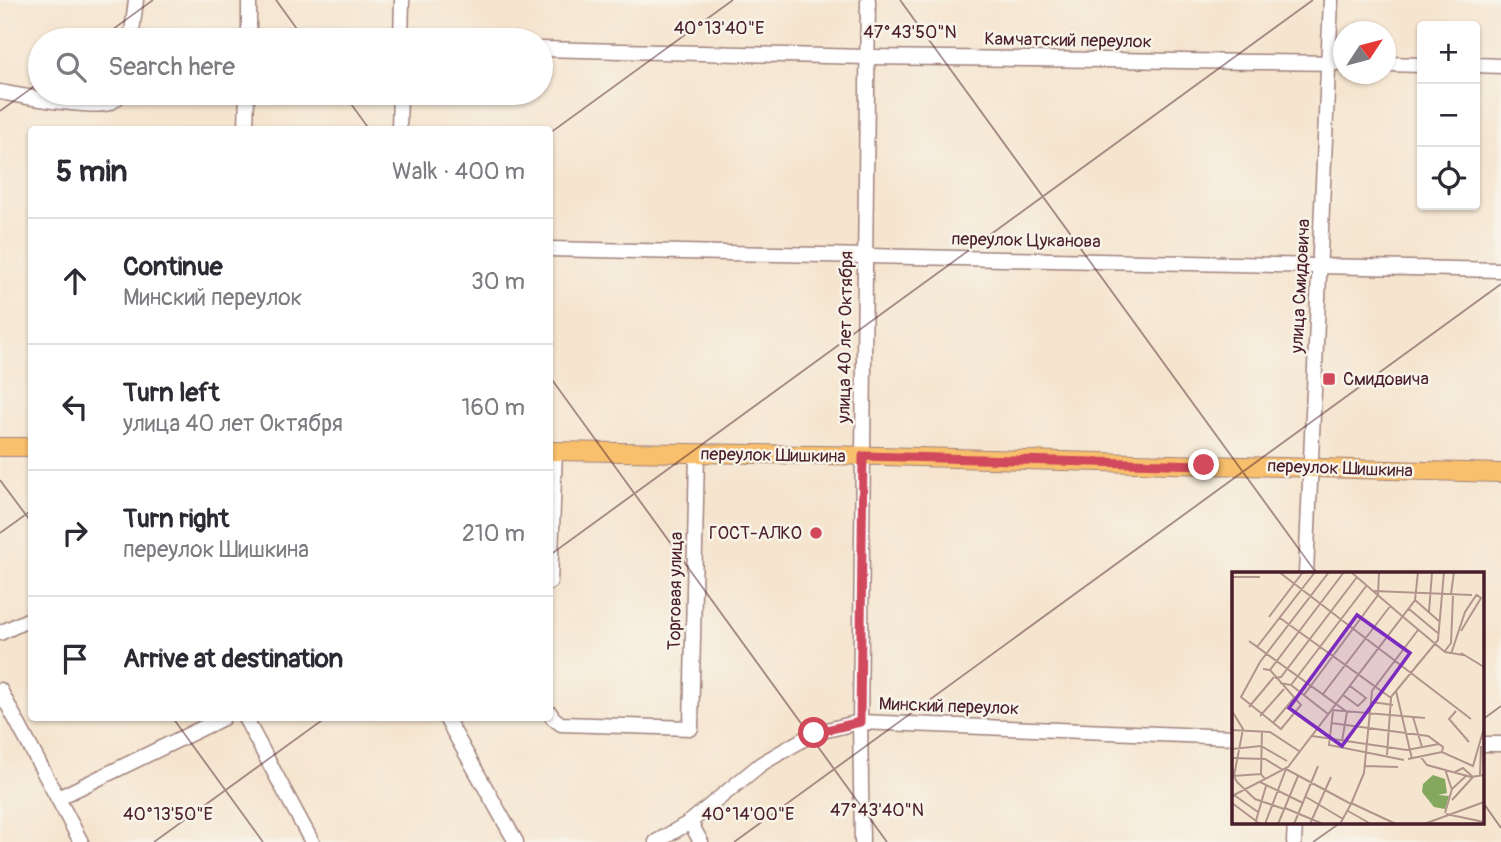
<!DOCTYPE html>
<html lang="en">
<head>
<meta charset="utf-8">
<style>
	body { margin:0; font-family:Pangolin,sans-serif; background:#f2f2f3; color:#2b2b33 }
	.controls { position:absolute; right:21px; top:21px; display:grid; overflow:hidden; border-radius:7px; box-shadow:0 2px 5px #0004 }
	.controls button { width:63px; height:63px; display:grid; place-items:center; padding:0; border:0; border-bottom:2px solid #e1e1e2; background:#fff; color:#2b2b33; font:35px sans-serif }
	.compass { position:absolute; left:1333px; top:21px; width:63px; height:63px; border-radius:50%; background:#fff; box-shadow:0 2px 5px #0004; rotate:54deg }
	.stop { position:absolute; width:21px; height:21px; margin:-16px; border:5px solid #d1495b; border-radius:50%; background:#fff }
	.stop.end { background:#d1495b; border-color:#fff; box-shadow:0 2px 7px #0008 }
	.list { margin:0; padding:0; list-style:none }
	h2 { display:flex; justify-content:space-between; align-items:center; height:91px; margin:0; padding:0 28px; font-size:30px }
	h2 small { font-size:23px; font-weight:400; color:#7c7c81 }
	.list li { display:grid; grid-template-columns:46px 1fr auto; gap:21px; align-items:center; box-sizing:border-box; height:126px; padding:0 28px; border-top:2px solid #e1e1e2 }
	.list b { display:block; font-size:26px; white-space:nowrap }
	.list p { margin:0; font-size:23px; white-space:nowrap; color:#7c7c81 }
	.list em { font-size:23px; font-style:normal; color:#7c7c81 }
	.icon { flex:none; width:38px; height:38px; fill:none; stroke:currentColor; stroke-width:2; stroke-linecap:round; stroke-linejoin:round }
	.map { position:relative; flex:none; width:1501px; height:842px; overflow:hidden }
	.search { position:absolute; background:#fff; box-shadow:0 2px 5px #0004; left:28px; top:28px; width:525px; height:77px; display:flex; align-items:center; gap:18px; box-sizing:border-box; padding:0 24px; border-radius:38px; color:#7c7c81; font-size:26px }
	.panel { position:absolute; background:#fff; box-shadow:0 2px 5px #0004; left:28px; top:126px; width:525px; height:595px; border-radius:7px }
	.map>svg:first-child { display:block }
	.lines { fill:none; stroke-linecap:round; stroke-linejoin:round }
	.minor-casing { stroke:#a0827c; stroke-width:17 }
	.major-casing { stroke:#a0827c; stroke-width:20 }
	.minor { stroke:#fff; stroke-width:14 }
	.major { stroke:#f8bf6c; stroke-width:18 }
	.route { stroke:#d1495b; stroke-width:9 }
	.ticks { fill:none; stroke:#4a1f2b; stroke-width:2; stroke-opacity:0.45 }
	.poi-dot { fill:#d1495b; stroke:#f7f3e8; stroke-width:2.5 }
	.labels { text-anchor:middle; stroke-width:5; stroke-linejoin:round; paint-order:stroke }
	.street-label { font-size:18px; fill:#4a1f2b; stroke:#f7f3e8 }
	.poi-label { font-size:18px; fill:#4a1f2b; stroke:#f7f3e8; text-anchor:start }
	.inset-road { fill:none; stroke:#b1958d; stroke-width:2 }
	.view { fill:#7b2cbf; fill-opacity:0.15; stroke:#7b2cbf; stroke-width:3.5 }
	.inset-edge { fill:none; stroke:#4a1f2b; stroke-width:3.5 }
	.ticks-label { font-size:18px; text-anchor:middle; fill:#4a1f2b; stroke:#f7f3e8; stroke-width:5; stroke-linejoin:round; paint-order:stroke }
</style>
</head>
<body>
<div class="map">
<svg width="1501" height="842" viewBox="0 0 1501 842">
	<rect width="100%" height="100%" fill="#f7f3e8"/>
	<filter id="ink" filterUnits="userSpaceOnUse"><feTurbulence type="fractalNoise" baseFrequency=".0143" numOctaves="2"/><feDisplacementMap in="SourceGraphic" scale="14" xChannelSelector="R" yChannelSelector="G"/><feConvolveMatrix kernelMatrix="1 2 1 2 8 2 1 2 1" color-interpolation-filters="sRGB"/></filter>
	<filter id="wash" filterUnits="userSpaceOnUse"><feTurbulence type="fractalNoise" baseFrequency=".00686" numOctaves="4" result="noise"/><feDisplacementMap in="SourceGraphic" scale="28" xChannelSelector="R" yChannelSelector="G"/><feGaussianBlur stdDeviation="1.57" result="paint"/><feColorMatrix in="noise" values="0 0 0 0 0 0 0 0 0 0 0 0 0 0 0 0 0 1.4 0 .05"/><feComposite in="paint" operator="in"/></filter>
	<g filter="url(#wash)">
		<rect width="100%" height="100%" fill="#f5e4ce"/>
	</g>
	<g filter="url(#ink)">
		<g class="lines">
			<defs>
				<g id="minor">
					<path d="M131 40 136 0"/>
					<path d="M249 40V0"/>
					<path d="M401 40 402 0"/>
					<path d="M541 49 867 57 1344 63"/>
					<path d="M1386 64 1422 65"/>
					<path d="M1475 65 1501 66"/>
					<path d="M0 92C23 96 89 109 109 103 114 101 118 97 121 93"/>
					<path d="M246 130 247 93"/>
					<path d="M399 130 400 93"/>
					<path d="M550 249 1501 270"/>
					<path d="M1306 574 1331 0"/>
					<path d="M550 582 555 451"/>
					<path d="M0 633 32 618"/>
					<path d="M0 690 81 842"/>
					<path d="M550 713 553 718 561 724 691 728 697 454"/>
					<path d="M245 718 312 842"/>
					<path d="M446 718 516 842"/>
					<path d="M1482 744H1501"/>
					<path d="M58 798 223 718"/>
					<path d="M690 822 701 842"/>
					<path d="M656 842 690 822 761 764 814 733 860 722 1233 737"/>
					<path d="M862 842 860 722 868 0"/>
					<path d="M1294 842 1295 823"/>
				</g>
				<g id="major">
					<path d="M0 447H32"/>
					<path d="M550 451 882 456 1501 473"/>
				</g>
			</defs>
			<use href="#minor" class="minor-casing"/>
			<use href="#major" class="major-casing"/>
			<use href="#minor" class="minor"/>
			<use href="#major" class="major"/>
		</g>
	</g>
	<g class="lines" filter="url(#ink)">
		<path class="route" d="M814 733 860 722 863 456 1204 465"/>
	</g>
	<path class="ticks" d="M276 0 305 40M900 0 1317 574M98 40 153 0M343 93 370 130M0 111 40 82M550 133 733 0M550 377 887 842M0 480 32 523M0 533 32 510M550 555 1313 0M173 718 263 842M1482 720 1501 706M1482 801 1501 828M154 842 325 718M734 842 1501 284M1313 842 1340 823"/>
	<g class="poi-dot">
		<rect x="1322" y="372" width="14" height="14" rx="3.5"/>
		<circle cx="816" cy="533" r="7"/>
	</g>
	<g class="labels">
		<g class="street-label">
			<text transform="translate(1068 40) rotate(1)" y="6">Камчатский переулок</text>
			<text transform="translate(1026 240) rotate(1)" y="6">переулок Цуканова</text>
			<text transform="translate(1300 286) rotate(-87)" y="6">улица Смидовича</text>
			<text transform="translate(845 337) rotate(-89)" y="6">улица 40 лет Октября</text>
			<text transform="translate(773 455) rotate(1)" y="6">переулок Шишкина</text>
			<text transform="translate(1340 468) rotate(2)" y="6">переулок Шишкина</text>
			<text transform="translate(675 591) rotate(-89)" y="6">Торговая улица</text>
			<text transform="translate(949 706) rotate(2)" y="6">Минский переулок</text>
		</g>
		<g class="poi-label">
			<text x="1343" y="385">Смидовича</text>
			<text x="802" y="539" text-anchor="end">ГОСТ-АЛКО</text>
		</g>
	</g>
	<g transform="translate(1232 572)">
		<rect width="252" height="252" fill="#f5e4ce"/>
		<path d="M201 203 213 207 215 221 206 223 217 224 213 237 202 235 190 220 191 212Z" fill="#84a85d"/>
		<path class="inset-road" d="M47 0 239 147M119 0 170 44M0 5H28M142 19 240 23M219 22 222 0M183 28 208 50M177 37 207 62M197 40 200 0M170 44 213 80 231 83M37 45 71 0M48 46 159 126 155 183M229 59 249 26 245 23M17 69 115 140 110 169M25 75 83 0M213 79 219 71 221 24M229 81 252 95M219 82 233 40 245 22M31 97 38 98 69 133 49 157 9 125 28 90 97 0M38 98 112 0M43 106 49 105 125 5M48 111 59 113 96 142M59 113 135 13M164 119 180 187M91 122 159 33M72 123 146 23 147 0M111 123 126 134 134 126 118 114M159 125 206 68 212 0M140 130 161 133M17 135 42 105M100 138 193 146M0 139 11 157 2 204 5 210 23 227 52 237M101 139 97 173 172 188M224 139 217 147 237 170M28 144 52 117M181 145 190 175M41 151 62 126M99 151 196 164 211 175 210 180M0 158 38 160 67 179M30 159 29 202 33 207M80 164 175 178 207 172M0 177 29 174 55 189M188 184 195 193 239 205 252 203M0 186 33 187 51 198M176 187 210 180 241 194 252 156M132 194 166 195M54 197 119 232 108 252M213 197 220 218M223 200 231 196 241 205M248 203 249 174M1 204 29 202M28 210 71 231M2 223 26 240M0 224 56 195 183 28 186 0M74 225 111 247M220 228 241 205M0 231 28 252M119 231 164 252M119 232 132 201 140 119 186 58M53 236 91 252M116 239 139 252M213 241 220 217 235 203M214 242 252 250M23 252 34 214M33 252 54 197M46 252 66 204M62 252 86 194M78 252 99 205M192 252 252 230"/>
		<path class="view" d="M125 43 178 81 110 174 57 136Z"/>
		<rect width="252" height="252" class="inset-edge"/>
	</g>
	<g class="ticks-label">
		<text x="719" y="34">40°13'40"E</text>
		<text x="910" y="38">47°43'50"N</text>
		<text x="877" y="816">47°43'40"N</text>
		<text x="168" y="820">40°13'50"E</text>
		<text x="748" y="820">40°14'00"E</text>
	</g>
</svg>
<div class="controls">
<button>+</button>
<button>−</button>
<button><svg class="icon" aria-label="locate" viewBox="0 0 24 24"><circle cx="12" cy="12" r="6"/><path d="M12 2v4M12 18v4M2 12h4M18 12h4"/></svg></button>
</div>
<svg class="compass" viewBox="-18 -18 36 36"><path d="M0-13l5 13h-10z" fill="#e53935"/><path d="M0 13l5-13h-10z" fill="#7c7c81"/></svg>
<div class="stop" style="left:814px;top:733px"></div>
<div class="stop end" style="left:1204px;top:465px"></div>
<div class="search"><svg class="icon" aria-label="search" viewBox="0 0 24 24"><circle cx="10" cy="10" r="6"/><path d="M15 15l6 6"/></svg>Search here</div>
<section class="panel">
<h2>5 min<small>Walk · 400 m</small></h2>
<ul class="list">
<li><svg class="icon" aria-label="ahead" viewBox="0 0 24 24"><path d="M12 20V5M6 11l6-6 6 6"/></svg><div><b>Continue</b><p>Минский переулок</p></div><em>30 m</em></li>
<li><svg class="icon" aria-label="left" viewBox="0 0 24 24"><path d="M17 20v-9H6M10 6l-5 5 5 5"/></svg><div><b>Turn left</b><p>улица 40 лет Октября</p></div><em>160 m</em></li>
<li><svg class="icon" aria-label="right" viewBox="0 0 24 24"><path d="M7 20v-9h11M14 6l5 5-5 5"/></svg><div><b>Turn right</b><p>переулок Шишкина</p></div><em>210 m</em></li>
<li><svg class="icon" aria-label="arrive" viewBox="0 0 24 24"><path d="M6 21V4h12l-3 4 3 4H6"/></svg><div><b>Arrive at destination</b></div></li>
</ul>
</section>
</div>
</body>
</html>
